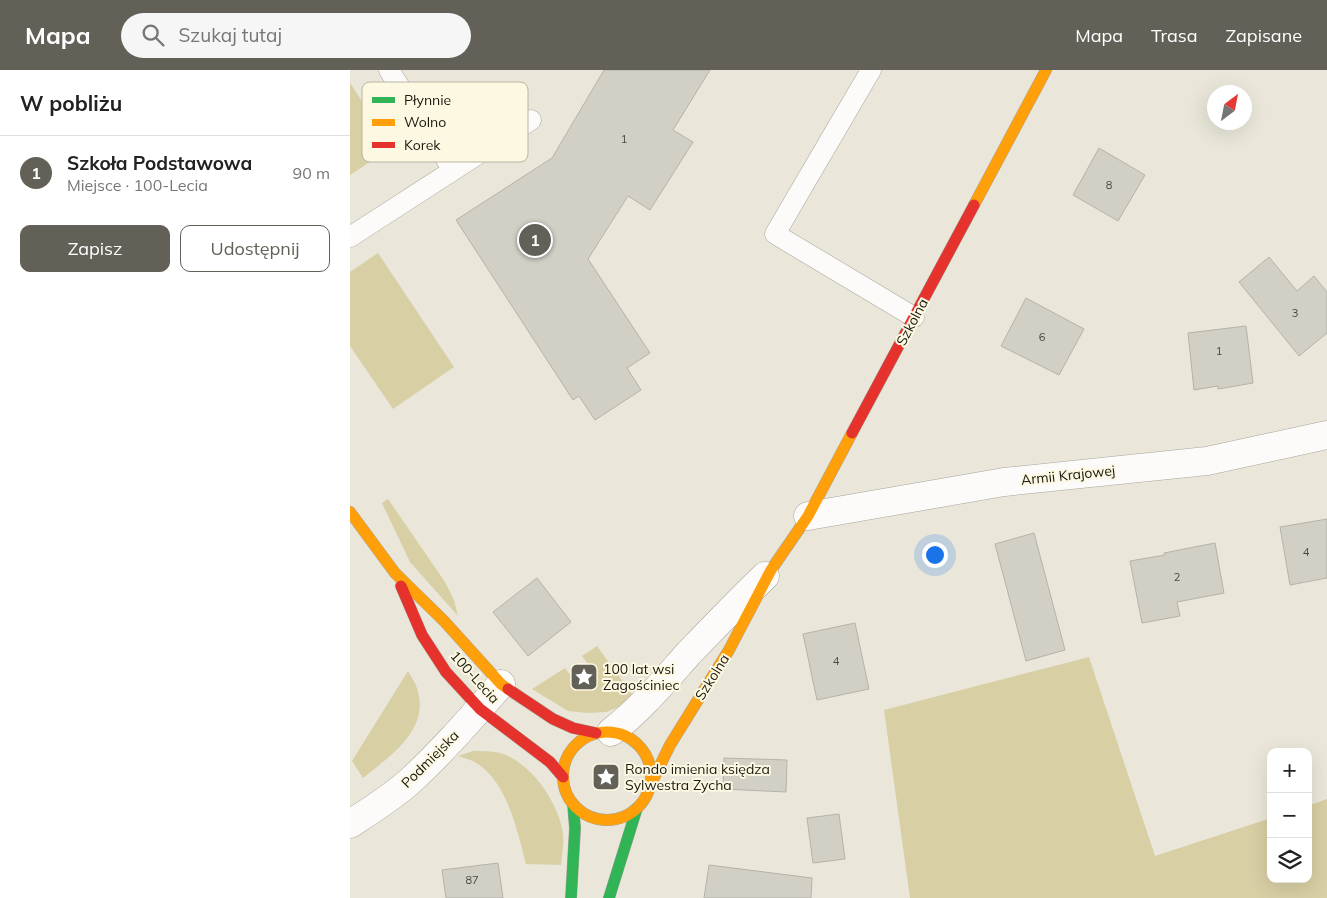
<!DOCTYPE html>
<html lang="pl">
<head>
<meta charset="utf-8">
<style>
	body { margin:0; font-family:Mulish,sans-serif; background:#f6f6f6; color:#222 }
	.controls { position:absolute; right:15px; bottom:15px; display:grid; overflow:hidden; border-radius:10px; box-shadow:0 5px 20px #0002 }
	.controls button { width:45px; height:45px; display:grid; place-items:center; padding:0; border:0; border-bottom:1px solid #e0e0e0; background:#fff; color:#222; font:25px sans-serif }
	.compass { position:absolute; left:857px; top:15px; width:45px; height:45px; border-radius:50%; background:#fff; box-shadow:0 5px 20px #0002; rotate:32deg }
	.you { position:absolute; left:584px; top:484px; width:18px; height:18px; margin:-12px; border:4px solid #fff; border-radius:50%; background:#1a73e8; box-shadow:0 0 0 8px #1a73e833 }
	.badge { display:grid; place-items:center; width:32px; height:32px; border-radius:50%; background:#636157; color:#fff; font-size:16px; font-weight:700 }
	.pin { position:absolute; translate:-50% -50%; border:2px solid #fff; box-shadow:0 1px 5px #0006 }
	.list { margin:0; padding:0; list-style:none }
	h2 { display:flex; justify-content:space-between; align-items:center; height:65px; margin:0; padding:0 20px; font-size:21px }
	h2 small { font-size:16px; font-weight:400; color:#767676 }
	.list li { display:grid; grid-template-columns:32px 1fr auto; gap:15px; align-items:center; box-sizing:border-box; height:75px; padding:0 20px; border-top:1px solid #e0e0e0 }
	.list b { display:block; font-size:19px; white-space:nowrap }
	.list p { margin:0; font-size:16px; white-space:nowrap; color:#767676 }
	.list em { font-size:16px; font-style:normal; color:#767676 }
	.actions { display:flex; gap:10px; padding:15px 20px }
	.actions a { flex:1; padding:11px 0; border:1px solid #636157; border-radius:10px; text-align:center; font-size:18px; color:#636157 }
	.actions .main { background:#636157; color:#fff }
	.icon { flex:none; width:28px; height:28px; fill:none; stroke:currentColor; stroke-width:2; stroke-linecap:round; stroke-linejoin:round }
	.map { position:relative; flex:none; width:977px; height:828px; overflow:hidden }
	header { display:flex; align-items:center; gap:30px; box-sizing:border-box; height:70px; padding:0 25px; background:#636157; color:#fff }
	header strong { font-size:24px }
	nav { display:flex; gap:28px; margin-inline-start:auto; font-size:18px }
	.search { width:350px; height:45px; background:#f6f6f6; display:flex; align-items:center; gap:12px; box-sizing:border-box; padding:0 18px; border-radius:28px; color:#767676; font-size:19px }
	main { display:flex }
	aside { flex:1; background:#fff }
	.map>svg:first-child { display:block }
	.green { fill:#d8cfa5 }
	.building { fill:#d2cfc5; stroke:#b5b3a8 }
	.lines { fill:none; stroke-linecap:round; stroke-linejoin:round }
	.lane-casing { stroke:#a7a49b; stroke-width:21 }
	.street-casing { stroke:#a7a49b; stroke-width:29 }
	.fast-casing { stroke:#a7a49b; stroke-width:12 }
	.slow-casing { stroke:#a7a49b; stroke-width:12 }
	.jam-casing { stroke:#a7a49b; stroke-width:12 }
	.lane { stroke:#fcfbf9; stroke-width:20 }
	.street { stroke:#fcfbf9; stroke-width:28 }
	.fast { stroke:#30b455; stroke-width:11 }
	.slow { stroke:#ff9f0a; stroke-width:11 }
	.jam { stroke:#e5322d; stroke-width:11 }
	.labels { text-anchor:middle; stroke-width:4; stroke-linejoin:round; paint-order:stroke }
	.number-label { font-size:11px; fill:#4a4840 }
	.street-label { font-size:14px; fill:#1a1911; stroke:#fdf8e1 }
	.poi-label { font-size:14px; fill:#1a1911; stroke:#fdf8e1; text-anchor:start }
	.key { fill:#fdf8e1; stroke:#b9b5a3; stroke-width:1 }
	.key-label { font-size:14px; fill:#1a1911 }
</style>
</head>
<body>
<header>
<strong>Mapa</strong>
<div class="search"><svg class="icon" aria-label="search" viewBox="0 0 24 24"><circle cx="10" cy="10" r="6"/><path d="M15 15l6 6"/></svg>Szukaj tutaj</div>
<nav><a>Mapa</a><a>Trasa</a><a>Zapisane</a></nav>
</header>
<main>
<aside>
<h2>W pobliżu<small></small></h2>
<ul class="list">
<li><span class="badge">1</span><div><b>Szkoła Podstawowa</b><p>Miejsce · 100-Lecia</p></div><em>90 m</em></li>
</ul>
<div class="actions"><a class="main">Zapisz</a><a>Udostępnij</a></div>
</aside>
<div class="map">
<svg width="977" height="828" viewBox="0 0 977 828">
	<rect width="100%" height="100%" fill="#eae7da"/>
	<g class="green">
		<path d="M0 13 42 77 0 105Z"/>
		<path d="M28 183 104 297 43 339 0 276V202Z"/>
		<path d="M38 429 95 512 104 530 108 546 60 492 32 433Z"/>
		<path d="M247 576 284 627 272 636 256 642 237 643 218 641 182 619 215 598 231 620 248 608 232 586Z"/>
		<path d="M739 587 805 786 921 748V809H958V736L977 729V828H560L534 640Z"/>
		<path d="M58 601C62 608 67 615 68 622 79 660 38 688 13 708L2 691Z"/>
		<path d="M123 681C131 681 141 681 150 683 181 692 209 733 213 764 214 774 212 785 211 795L176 794C167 760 157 709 123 691 118 689 113 688 108 686Z"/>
	</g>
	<g class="building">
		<path d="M254 0H360L323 60 343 72 300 140 278 126 238 189 300 283 277 298 291 320 245 350 229 326 223 330 106 150 202 88Z"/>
		<path d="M749 78 795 105 768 151 723 125Z"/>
		<path d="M919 187 947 221 964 206 977 222V263L949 286 889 212Z"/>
		<path d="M676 228 734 259 709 305 651 276Z"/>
		<path d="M896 256 903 313 868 319V316L844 320 838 263Z"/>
		<path d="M977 449V508L940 515 930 457Z"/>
		<path d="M684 463 715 580 676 591 645 474Z"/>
		<path d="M865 473 874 523 827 532 830 546 792 553 780 491 815 485 814 483Z"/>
		<path d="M187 508 221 552 178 586 143 542Z"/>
		<path d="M505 553 519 619 467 630 453 564Z"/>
		<path d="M374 688 437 690 436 722 373 719Z"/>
		<path d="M489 744 495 789 463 793 457 748Z"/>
		<path d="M148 793 153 828H96L92 800Z"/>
		<path d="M359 795 462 808 461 828H354Z"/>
	</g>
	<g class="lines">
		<defs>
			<g id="lane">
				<path d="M39 0 103 100"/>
				<path d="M521 0 425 164 564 247"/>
				<path d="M0 167 181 50"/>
			</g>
			<g id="street">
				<path d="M458 446 654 412 857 391 977 365"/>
				<path d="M261 662C291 639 314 611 339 583 364 557 389 531 415 506"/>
				<path d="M0 754C20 741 41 728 59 712 92 682 122 647 151 614"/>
			</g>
			<g id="fast">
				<path d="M221 828 225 758 223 734"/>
				<path d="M259 828 287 738"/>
			</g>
			<g id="slow">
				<path d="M624 135 696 0"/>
				<path d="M0 442 45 503 94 551 151 614 158 619"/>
				<circle cx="257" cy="706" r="44"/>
				<path d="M301 714 320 675 379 580 421 500 458 446 502 363"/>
			</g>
			<g id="jam">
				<path d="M502 363 624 135"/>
				<path d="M51 516 72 565 96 602 130 639 200 692 213 707"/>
				<path d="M158 619 203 649 223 658 246 663"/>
			</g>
		</defs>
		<use href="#lane" class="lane-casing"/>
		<use href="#street" class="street-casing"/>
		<use href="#fast" class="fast-casing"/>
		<use href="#slow" class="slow-casing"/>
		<use href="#jam" class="jam-casing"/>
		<use href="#lane" class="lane"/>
		<use href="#street" class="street"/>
		<use href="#fast" class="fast"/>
		<use href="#slow" class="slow"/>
		<use href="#jam" class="jam"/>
	</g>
	<defs>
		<symbol id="sight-square" viewBox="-11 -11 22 22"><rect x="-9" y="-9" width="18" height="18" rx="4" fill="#636157" stroke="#fdf8e1"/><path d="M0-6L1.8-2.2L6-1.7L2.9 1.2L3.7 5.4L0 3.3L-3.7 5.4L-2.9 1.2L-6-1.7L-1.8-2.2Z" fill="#fff"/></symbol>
	</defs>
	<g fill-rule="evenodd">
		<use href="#sight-square" x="218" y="591" width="32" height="32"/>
		<use href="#sight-square" x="240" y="691" width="32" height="32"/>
	</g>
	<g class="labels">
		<g class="number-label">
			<text x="274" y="73">1</text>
			<text x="759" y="119">8</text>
			<text x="945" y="247">3</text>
			<text x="692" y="271">6</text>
			<text x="869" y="285">1</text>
			<text x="956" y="486">4</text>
			<text x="827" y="511">2</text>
			<text x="486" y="595">4</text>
			<text x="122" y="814">87</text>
		</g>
		<g class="street-label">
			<text transform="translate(562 252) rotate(-62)" y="5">Szkolna</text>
			<text transform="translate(718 405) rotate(-6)" y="5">Armii Krajowej</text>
			<text transform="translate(125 607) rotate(48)" y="5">100-Lecia</text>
			<text transform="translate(362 607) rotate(-58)" y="5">Szkolna</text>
			<text transform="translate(80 689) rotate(-45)" y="5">Podmiejska</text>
		</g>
		<g class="poi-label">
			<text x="253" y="604">100 lat wsi<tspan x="253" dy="16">Zagościniec</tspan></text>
			<text x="275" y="704">Rondo imienia księdza<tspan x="275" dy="16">Sylwestra Zycha</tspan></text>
		</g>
	</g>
	<rect x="12" y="12" width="166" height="80" rx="8" class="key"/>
	<rect x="22" y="27" width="23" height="6" fill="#30b455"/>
	<rect x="22" y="49" width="23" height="7" fill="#ff9f0a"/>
	<rect x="22" y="72" width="23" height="6" fill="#e5322d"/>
	<g class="key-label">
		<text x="54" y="35">Płynnie</text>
		<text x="54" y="57">Wolno</text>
		<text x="54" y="80">Korek</text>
	</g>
</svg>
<div class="controls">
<button>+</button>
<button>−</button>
<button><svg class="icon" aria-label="layers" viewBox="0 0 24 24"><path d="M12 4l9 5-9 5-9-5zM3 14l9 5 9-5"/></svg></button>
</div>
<svg class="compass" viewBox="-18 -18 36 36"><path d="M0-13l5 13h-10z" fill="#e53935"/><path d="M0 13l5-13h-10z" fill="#767676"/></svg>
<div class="you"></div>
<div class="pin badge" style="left:185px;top:170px">1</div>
</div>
</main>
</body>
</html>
